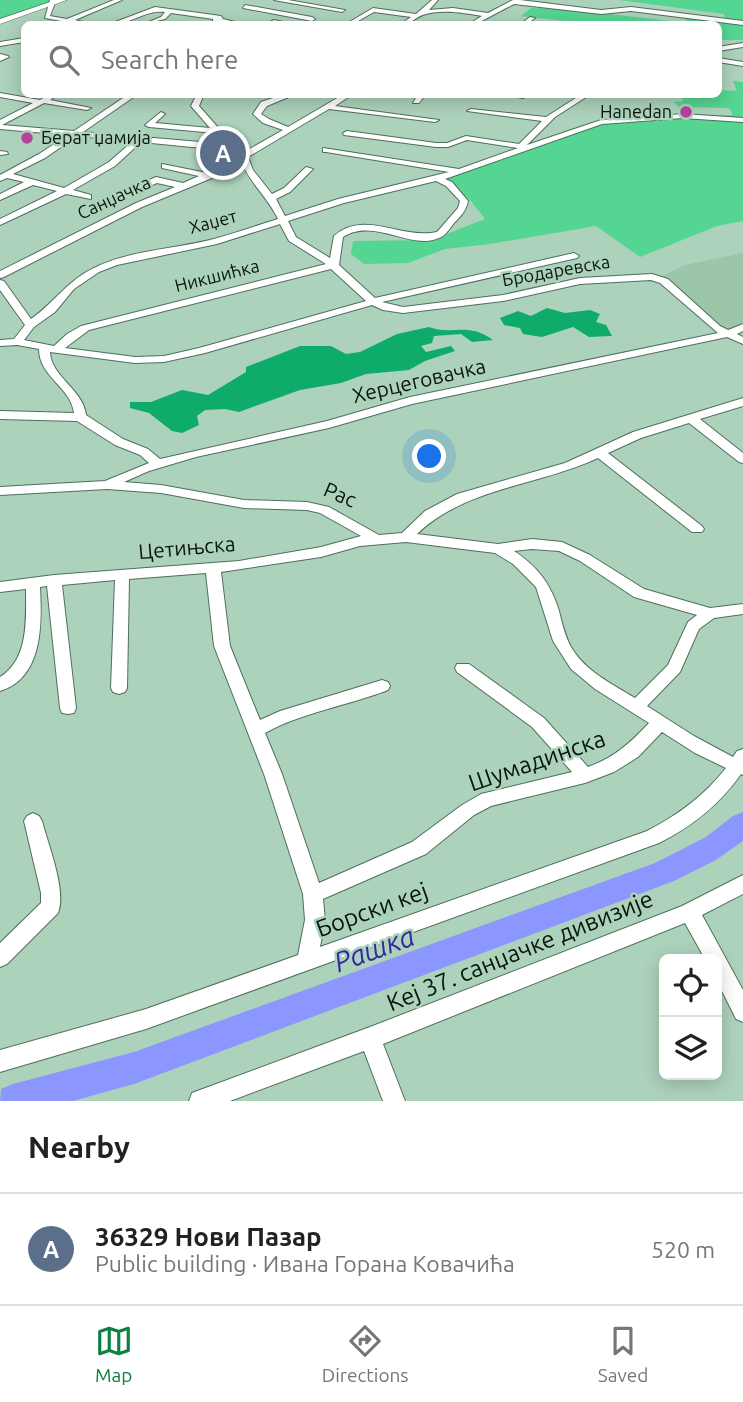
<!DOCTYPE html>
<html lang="en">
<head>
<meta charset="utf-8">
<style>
	body { margin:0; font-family:Ubuntu,sans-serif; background:#f2f2f2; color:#222 }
	.controls { position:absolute; right:21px; bottom:21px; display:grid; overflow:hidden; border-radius:10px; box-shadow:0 4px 18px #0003 }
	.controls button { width:63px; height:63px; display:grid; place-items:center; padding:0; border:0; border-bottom:2px solid #e0e0e0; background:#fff; color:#222; font:35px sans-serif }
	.you { position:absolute; left:430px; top:457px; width:24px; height:24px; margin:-18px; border:5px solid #fff; border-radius:50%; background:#1a73e8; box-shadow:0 0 0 10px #1a73e833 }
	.badge { display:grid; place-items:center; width:46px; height:46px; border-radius:50%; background:#0b8043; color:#fff; font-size:23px; font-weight:700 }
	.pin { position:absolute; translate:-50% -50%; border:4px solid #fff; box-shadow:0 2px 7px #0006 }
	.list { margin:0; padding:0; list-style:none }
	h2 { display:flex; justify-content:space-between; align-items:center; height:91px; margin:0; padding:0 28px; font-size:30px }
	h2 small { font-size:23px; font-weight:400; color:#767676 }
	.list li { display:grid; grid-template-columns:46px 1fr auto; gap:21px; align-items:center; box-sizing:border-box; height:112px; padding:0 28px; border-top:2px solid #e0e0e0 }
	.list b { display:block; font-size:26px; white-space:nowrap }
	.list p { margin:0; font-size:23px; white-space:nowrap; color:#767676 }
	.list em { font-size:23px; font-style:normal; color:#767676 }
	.icon { flex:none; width:38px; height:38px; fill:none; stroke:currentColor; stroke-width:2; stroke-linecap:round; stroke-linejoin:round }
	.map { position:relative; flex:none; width:743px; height:1101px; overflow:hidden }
	.search { position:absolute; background:#fff; box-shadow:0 4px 18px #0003; left:21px; right:21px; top:21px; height:77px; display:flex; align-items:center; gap:18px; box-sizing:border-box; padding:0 24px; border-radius:10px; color:#767676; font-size:26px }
	.sheet { height:203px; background:#fff }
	nav { display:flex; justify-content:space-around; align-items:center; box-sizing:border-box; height:98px; border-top:2px solid #e0e0e0; background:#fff; font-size:19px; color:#767676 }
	nav a { display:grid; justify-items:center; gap:4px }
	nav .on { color:#0b8043 }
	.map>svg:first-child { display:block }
	.built { fill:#9bc6aa }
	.green { fill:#54d592 }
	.forest { fill:#0eab6a }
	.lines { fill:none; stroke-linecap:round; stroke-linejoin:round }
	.river { fill:#8c96ff; fill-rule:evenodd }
	.minor-casing { stroke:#4e6f5b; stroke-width:2 }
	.major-casing { stroke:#4e6f5b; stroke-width:1 }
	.minor { fill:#fff; fill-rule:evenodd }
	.major { fill:#fff; fill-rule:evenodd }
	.poi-dot { fill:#b5429c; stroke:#add2bb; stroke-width:2.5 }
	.labels { text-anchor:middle; stroke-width:5; stroke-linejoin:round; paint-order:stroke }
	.far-poi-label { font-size:18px; fill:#09160e; stroke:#add2bb; text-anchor:end }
	.far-street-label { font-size:18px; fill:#09160e; stroke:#add2bb }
	.street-label { font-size:21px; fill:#09160e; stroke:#add2bb }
	.near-street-label { font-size:24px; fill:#09160e; stroke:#add2bb }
	.near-water-label { font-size:28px; font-style:italic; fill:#33289f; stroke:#add2bb }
</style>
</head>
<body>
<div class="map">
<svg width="743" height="1101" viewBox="0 0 743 1101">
	<rect width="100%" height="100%" fill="#add2bb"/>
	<path class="built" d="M743 253V327L727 334 658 278 685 265Z"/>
	<g class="green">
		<path d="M0 0H53V1L0 21Z"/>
		<path d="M619 0H743V40H719L718 24H591L521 16 531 8H557L687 23 686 17 725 21 724 14Z"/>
		<path d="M733 81 743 82V221L717 226 640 257 596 226 490 244 445 249 408 263 364 264 351 254 353 241 431 240 485 219 471 201 446 179 613 119 733 115 729 108 679 107 674 102 683 101 681 95H666L718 94 719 90 737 91Z"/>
	</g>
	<g class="forest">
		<path d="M547 308 565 313 590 310 600 314 596 322 606 325 612 336 589 337 573 327 542 337 523 334 520 328 504 325 500 318 518 311 531 316Z"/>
		<path d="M429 327C452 336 467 321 493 340L472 342 461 334 434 336 432 343 421 346 426 352 451 346 455 351 425 361 409 370 366 374 341 383 300 390 239 412 225 409 205 410 197 416 199 425 182 433 172 431 149 413 130 408V402H151L182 390 208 395 246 372V367L300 346H331L346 354 360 352 397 334Z"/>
	</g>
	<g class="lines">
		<path class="river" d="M743 812V841L716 860 674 881 134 1084 73 1101H0L1 1089 13 1084 134 1052 655 863 706 837 733 816Z"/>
		<defs>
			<g id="minor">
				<path d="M50 0H56L50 16 67 19 114 0H122L75 20 91 24 68 22V24H62L61 21 45 18Z"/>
				<path d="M274 0H288L345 10 342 12Z"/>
				<path d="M432 0H438L429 10 453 8 488 13 513 0H520L601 10 631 7 743 21V25L631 11 601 14 514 4 476 24H469L482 16C465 13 444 9 426 14 416 16 411 25 401 24L411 17 374 12 353 24H346L373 8 416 14Z"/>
				<path d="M245 5 312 17 315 19 312 21 243 8Z"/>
				<path d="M155 7 221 16 223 19 244 24 213 21V19L171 13 165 19 144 24 161 17 165 12C145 9 129 26 110 24Z"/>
				<path d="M530 17 535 18 527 24H521Z"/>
				<path d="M274 20 288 23 289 24H266Z"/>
				<path d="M24 38V42L0 46V42Z"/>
				<path d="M743 43V47L718 51V47Z"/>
				<path d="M0 54 8 56 9 57 0 61Z"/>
				<path d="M718 58 743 62V66L718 62Z"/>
				<path d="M0 93 40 100 50 94H59L50 100 91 108 87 110 44 103 2 125 74 131 129 94H138L83 132 224 144 215 133 149 127 145 125 161 112 165 114 155 123 210 128 191 106 197 94H204L199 106 237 149 233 151 141 142 115 166 73 190 91 195V199L66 194 0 225V219L57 191 33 185 0 200V194L24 182 7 178 0 181V175L39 154 68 135 0 129V120L33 103 0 97ZM77 136 133 141 109 162 64 188 13 174 45 158Z"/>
				<path d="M285 94H296L267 106 261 114 269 119 288 127 344 94H353L335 106 439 120 435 122 329 109 248 157 253 170 272 194 284 188 306 167 313 169 290 192 276 199 285 216 338 199 449 172 326 152H323V148L459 169 518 148 467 140 448 147H436L344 135 343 133 347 131 436 143H447L466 136 519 144 542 121 467 111 471 109 546 117 582 94H591L555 117 527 145 601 120 683 114 743 118V122L683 118 602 124 445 179 452 182 468 201C466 211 461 216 454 223 451 227 447 233 443 236 414 254 376 216 343 237L339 265 375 298 574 253 579 256 577 258 382 302 403 307 503 295 580 278 652 274 668 279 720 326 728 330 743 324V331L737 334 743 337V344L727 337 412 404 329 428 196 457 149 471 124 482 161 485 244 500 307 502 329 507 379 535 402 533 425 511 457 494 565 463 633 432 743 398V406L700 419 743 453V463L739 462 689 423 641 438 608 453 702 526 704 529 702 532H692L598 458C538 486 466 487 417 534L498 544 532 539 562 542 590 555 644 589 710 608 743 604V614L714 618 699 629 680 672 647 706 694 736 733 757 737 751 743 749V775L741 774C719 805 693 826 659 843L146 1029 0 1072V1050L146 1009 298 955 305 920 303 894 264 774 214 646 206 573 129 579 127 688 125 692 119 694 113 692 111 688 115 580 62 585 76 708 74 713 68 714 62 713 60 708 47 586 40 587C42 624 43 678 0 691V677C29 659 26 619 26 589L0 592V582L54 575 239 561 321 547 361 536 320 513 307 510 244 508 161 493 107 489 0 495V487L105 481 149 463 140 455 115 445 77 421 0 419V411L74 413C71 387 39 377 39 349L17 345 0 346V340L14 339 25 325 0 290V280L4 281 31 319C54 303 68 280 94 268 127 251 173 249 210 240 233 234 255 226 278 219 268 198 249 182 241 161L212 178 142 207 4 277 0 278V271L136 203 175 187 157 183 137 192 133 189 134 187 156 177 183 183 199 176 162 168V164L207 173 283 130 263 123 253 114 261 102ZM436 181 446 186 460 201 458 208 437 232C402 240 364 209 334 236L330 258 296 237 288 221 344 203ZM280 224 289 241 326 264 81 326 67 334 54 346 24 340 34 327 55 312 74 289 99 272 117 265 217 244ZM331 269 366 301 199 348 164 356 135 357 65 348 89 330ZM651 280 660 283 718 333 410 397 327 421 160 459 148 449 123 439 86 415C83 389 51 377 50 352L135 363 164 362 205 353 372 305 383 310 403 313 503 301 580 284ZM406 542 495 553 513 564 536 587 553 641 571 669 595 689 649 723C630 743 614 758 588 767L544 718 469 664H457L455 668 457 672 532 727 572 772 481 794 462 805 412 842 319 883 282 774 265 733C303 712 347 706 388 690L390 686 388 682 382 680 280 711 260 720 230 646 221 572 321 557 360 546ZM532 549 559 551 580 561 634 597 697 615 688 622 668 665 635 698C612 684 585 671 571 647 565 636 562 623 559 611 551 584 537 566 514 551ZM662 732 695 753 726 768C704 796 678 815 647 831L320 947 325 920 323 899 426 854 474 815 491 806 585 783 614 772 638 757Z"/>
				<path d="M418 94H426L419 103H413Z"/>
				<path d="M499 94H526L527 96 523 98Z"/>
				<path d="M0 151 7 152 8 154 0 155Z"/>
				<path d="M33 813 39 816 42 821C48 844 67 892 58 913L7 964 0 967V943L41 903V893L24 821 27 816Z"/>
				<path d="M743 875V894L702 915 743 990V1022L736 1019 717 981V959H705L685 923 383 1044 405 1101H383L364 1051 230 1101H189L192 1093 200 1090 370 1027 682 906Z"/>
			</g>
			<path id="major" d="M56 0H67L0 24V19Z"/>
		</defs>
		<use href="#minor" class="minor-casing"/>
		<use href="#major" class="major-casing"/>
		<use href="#minor" class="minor"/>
		<use href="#major" class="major"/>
	</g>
	<g class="poi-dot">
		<circle cx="686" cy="112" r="7"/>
		<circle cx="27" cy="138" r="7"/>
	</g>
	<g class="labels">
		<g class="far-poi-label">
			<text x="672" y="118">Hanedan</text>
			<text x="41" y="144" text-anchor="start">Берат џамија</text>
		</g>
		<g class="far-street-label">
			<text transform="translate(114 198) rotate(-25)" y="6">Санџачка</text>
			<text transform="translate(213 222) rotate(-15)" y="6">Хаџет</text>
			<text transform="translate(556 271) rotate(-10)" y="6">Бродаревска</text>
			<text transform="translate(217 276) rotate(-14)" y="6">Никшићка</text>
		</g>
		<g class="street-label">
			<text transform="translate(419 381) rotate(-13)" y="7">Херцеговачка</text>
			<text transform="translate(340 495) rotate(23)" y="7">Рас</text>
			<text transform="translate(187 548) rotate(-5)" y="7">Цетињска</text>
		</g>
		<g class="near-street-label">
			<text transform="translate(537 761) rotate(-19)" y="8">Шумадинска</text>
			<text transform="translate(372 910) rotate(-20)" y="8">Борски кеј</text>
			<text transform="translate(520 951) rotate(-22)" y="8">Кеј 37. санџачке дивизије</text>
		</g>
		<g class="near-water-label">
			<text transform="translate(374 949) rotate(-20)" y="10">Рашка</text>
		</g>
	</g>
</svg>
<div class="controls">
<button><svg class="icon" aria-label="locate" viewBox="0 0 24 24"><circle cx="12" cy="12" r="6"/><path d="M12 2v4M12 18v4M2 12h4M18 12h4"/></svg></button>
<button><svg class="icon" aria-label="layers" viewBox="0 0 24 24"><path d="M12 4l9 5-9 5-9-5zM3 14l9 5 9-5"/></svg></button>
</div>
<div class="you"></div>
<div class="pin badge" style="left:223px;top:153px;background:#5c6f8a">A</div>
<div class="search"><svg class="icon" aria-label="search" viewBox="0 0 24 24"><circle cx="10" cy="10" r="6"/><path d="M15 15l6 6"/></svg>Search here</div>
</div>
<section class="sheet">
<h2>Nearby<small></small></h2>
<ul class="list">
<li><span class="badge" style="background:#5c6f8a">A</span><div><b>36329 Нови Пазар</b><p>Public building · Ивана Горана Ковачића</p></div><em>520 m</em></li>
</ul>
</section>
<nav>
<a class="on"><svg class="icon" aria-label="map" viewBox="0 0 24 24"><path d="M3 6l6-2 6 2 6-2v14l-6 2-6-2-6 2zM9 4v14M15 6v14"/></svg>Map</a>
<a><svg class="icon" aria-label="directions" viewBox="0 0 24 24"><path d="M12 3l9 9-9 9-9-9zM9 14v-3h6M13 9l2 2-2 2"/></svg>Directions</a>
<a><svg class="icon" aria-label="saved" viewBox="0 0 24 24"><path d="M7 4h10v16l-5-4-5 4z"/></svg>Saved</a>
</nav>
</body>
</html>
